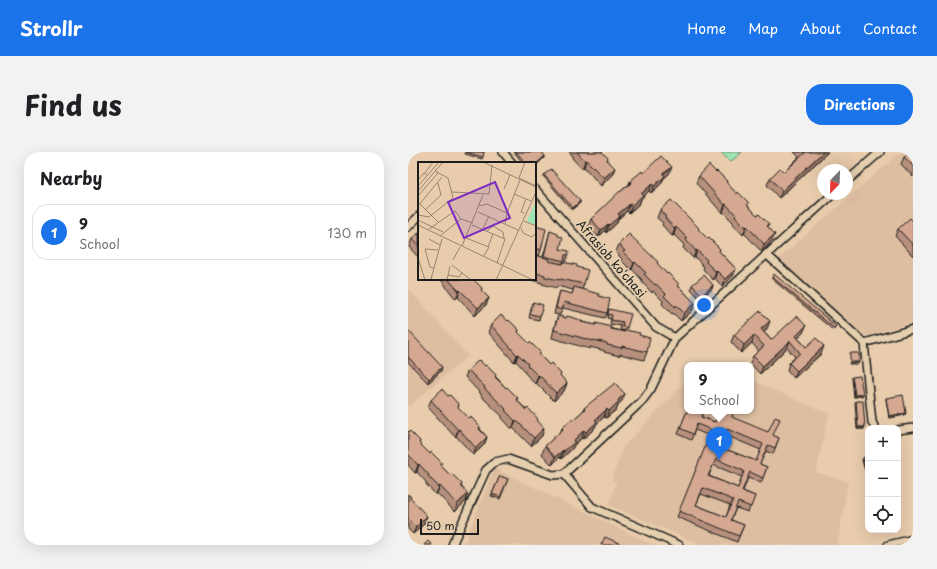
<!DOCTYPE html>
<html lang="en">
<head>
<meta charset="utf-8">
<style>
	body { margin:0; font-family:"Playpen Sans",sans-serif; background:#f2f2f2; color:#202124 }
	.controls { position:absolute; right:12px; bottom:12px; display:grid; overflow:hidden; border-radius:8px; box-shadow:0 4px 16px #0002 }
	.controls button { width:36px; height:36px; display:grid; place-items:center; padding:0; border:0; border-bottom:1px solid #e0e0e0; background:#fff; color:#202124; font:20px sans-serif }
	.compass { position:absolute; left:409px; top:12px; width:36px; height:36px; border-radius:50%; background:#fff; box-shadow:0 4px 16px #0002; rotate:203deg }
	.scale { position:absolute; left:12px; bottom:10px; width:59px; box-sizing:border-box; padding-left:4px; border:2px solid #1c1c1c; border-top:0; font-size:11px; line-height:14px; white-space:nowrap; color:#1c1c1c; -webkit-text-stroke:3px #e5cfae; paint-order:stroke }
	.you { position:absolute; left:296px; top:153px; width:14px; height:14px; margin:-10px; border:3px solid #fff; border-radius:50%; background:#1a73e8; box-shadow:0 0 0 6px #1a73e833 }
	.badge { display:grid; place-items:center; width:26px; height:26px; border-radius:50%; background:#1a73e8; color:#fff; font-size:13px; font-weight:700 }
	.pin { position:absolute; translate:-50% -33px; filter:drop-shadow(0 1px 2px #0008) }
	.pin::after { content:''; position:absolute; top:21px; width:14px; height:12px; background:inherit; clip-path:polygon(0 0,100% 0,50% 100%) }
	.popup { position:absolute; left:276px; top:210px; width:70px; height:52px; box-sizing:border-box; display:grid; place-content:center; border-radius:8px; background:#fff; filter:drop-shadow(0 1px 3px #0005); font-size:13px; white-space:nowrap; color:#757577 }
	.popup b { font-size:15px; color:#202124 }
	.popup::after { content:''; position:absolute; left:50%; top:100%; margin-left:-8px; border:8px solid transparent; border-top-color:#fff }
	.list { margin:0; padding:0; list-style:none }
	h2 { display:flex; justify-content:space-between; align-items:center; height:52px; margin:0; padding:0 16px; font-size:17px }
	h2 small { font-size:13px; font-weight:400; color:#757577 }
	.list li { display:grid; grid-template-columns:26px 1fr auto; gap:12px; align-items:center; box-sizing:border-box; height:56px; margin:0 8px 8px; padding:0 8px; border:1px solid #e0e0e0; border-radius:16px }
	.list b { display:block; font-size:15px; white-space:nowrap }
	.list p { margin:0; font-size:13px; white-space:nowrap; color:#757577 }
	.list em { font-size:13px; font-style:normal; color:#757577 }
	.icon { flex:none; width:22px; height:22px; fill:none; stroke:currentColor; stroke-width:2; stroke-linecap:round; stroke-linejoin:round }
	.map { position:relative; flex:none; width:505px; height:393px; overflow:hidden; border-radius:16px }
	header { display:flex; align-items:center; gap:24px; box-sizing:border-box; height:56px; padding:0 20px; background:#1a73e8; color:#fff }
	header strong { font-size:19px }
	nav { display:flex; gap:22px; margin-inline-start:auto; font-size:14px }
	.intro { display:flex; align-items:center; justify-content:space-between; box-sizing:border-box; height:96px; padding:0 24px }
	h1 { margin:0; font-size:28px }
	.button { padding:10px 18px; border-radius:16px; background:#1a73e8; color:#fff; font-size:14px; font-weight:700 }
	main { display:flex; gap:24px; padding:0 24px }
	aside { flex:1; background:#fff; border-radius:16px; box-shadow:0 4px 16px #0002 }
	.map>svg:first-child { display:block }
	.built { fill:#debea1 }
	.green { fill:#9de6b4; stroke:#5c8168 }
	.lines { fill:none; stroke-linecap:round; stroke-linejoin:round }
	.minor-casing { stroke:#1c1c1c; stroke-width:10 }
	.minor { stroke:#e5cfae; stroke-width:7 }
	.wall { fill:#b7907d; stroke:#1c1c1c; fill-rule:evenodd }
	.shaded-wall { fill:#957666; stroke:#1c1c1c }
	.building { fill:#d5a891; stroke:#1c1c1c; fill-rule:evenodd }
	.labels { text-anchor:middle; stroke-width:3.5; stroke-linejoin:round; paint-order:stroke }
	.street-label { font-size:12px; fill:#1c1c1c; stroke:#e5cfae }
	.inset-road { fill:none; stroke:#968672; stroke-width:1 }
	.view { fill:#7b2cbf; fill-opacity:0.15; stroke:#7b2cbf; stroke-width:2 }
	.inset-edge { fill:none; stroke:#1c1c1c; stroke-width:2 }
</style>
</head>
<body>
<header>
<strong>Strollr</strong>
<nav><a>Home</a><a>Map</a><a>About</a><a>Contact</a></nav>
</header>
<div class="intro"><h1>Find us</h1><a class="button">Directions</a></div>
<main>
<aside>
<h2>Nearby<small></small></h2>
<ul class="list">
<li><span class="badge">1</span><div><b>9</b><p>School</p></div><em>130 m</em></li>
</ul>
</aside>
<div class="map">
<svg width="505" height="393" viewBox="0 0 505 393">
	<rect width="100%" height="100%" fill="#e8ccac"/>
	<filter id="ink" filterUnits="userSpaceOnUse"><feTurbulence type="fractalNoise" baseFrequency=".025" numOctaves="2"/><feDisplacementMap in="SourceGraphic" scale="8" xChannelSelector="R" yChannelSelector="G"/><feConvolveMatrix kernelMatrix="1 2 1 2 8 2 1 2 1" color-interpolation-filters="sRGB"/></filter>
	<g filter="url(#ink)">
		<g class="built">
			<path d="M493 0H505V170L459 184 441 173 370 107Z"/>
			<path d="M0 136 60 204 0 255Z"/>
			<path d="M279 228V259H343V228L421 262 408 320 440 330 429 393H295L200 353 208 332 204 327 215 295Z"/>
			<path d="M86 316 237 389 246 393H56Z"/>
		</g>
		<path class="green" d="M313 0H334L322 10Z"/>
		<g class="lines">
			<defs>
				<g id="minor">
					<path d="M95 0 104 11"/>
					<path d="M439 29 472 0"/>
					<path d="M127 37 248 175 267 186"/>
					<path d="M0 75 11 64"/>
					<path d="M358 102 456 191 464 270 467 276"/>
					<path d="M456 191 505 177"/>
					<path d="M490 278 505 276"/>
					<path d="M156 322 184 355 271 393"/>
					<path d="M44 393 78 318 87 310 100 307 145 323 156 322 234 249 243 237 267 186 425 42"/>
					<path d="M480 393 505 387"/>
				</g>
			</defs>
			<use href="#minor" class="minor-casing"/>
			<use href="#minor" class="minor"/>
		</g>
		<g class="wall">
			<path d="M57 0H76L74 7 57 2Z"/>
			<path d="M106 0H134L136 6 127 14V11H115Z"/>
			<path d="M161 0H194L200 8 204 23 193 34 176 15 174 17 164 6 165 4Z"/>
			<path d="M386 0H420L371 46 359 33 362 26 376 20 391 5Z"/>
			<path d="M505 0V25L493 12 496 5Z"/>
			<path d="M308 20 319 29 318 31 349 63 361 72 360 74 364 89 354 100 336 81 335 83 325 72V70L315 60 314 61 288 31 291 24Z"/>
			<path d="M235 21 261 22 255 27 254 31 243 41 241 39 233 47 232 51 221 61 219 59 210 67 209 71 198 81 197 79 190 85 180 75 183 67 221 32 222 29Z"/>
			<path d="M136 23 172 49V51L164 58 136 25Z"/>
			<path d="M252 58 290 77 300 87 312 97 311 99 328 117 325 124 314 135 307 126 305 128 295 117 296 115 287 105 285 106 275 96 276 93 266 83 264 84 254 73 255 71 249 66Z"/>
			<path d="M505 69V104L487 84 490 77Z"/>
			<path d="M127 74 133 98 131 104 127 102Z"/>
			<path d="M142 79 150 84 152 97 160 103 158 109H156L155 110 169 115 176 132 174 138 191 144 199 161 197 166 155 156 152 163 146 162 150 145 152 139 164 142 165 138 149 134V136L134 132V131L120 127 119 129 113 127H127V103L135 105Z"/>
			<path d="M11 81V106L1 95 4 87Z"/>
			<path d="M211 92 250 110 249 112 287 151 284 159 273 169 265 161 264 162 254 152 255 149 245 139 244 141 234 130V128L224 117 223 118 213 108V106L208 100Z"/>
			<path d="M364 125 428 174 425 178 364 127Z"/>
			<path d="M32 127H65L74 136 73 138 81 146 78 153 67 164 50 145 48 147 38 135V134Z"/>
			<path d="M284 133H305L304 137 292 147 283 137Z"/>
			<path d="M125 150 132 164 131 168 121 166Z"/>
			<path d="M201 157 219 176 218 178 231 183 239 200 236 208 212 202 211 204 196 200 197 199 182 195V197L144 186 147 172 150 164 217 180V179L212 178 213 174 202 172 203 167 199 166Z"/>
			<path d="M83 173 111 178 110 181 141 213 153 222 152 224 159 231 156 239 146 249 128 231 127 232 117 221V219L108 209 106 210 80 180Z"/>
			<path d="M359 177 356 180 363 188 395 181 390 186 398 195 413 202 386 226 379 218 381 211 387 205 379 196 352 222 342 211 345 204 351 199 344 191 333 201 323 190 326 183Z"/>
			<path d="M0 178 33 219 20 231 0 210Z"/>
			<path d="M60 218 88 225 98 236 110 246 109 248 129 269 134 284 123 294 105 276 104 277 94 266V264L73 244V242L57 225Z"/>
			<path d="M444 225 455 242 454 244 446 245 444 227Z"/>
			<path d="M40 244 51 253 50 255 61 266 72 275V277L79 285 76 293 65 303 48 284 47 285 20 255 23 248Z"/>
			<path d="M478 246 497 263 481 266 478 248Z"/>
			<path d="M214 249 210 253 209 257 198 266 196 265 188 273 186 277 175 287 174 286 166 293 164 297 153 307 152 305 144 313 134 302 137 294 153 279 154 276 166 267 175 259 176 256Z"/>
			<path d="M448 249 456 277H449L447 251Z"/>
			<path d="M279 259 307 270 324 266 371 286 365 302 358 299 352 312 359 315 353 331 340 326 335 339 347 344 340 360 328 356 323 368 336 373 329 390 269 365 302 284 287 278 283 288 270 282ZM317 283 353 298 348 309 312 295ZM305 313 334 325 330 336 301 324ZM293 342 322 353 318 365 288 353Z"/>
			<path d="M0 279 12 289 11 291 42 323 54 332 53 334 58 349 47 360 29 341 28 343 18 332V330L9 320 7 321 0 313Z"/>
			<path d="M460 304V318L457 319 454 308 455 306Z"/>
			<path d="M92 324 100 327 92 347 83 344Z"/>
			<path d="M0 342 3 345 2 347 16 372 5 382 0 377Z"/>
		</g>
		<g class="shaded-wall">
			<path d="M415 0H420L371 46 374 39Z"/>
			<path d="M137 4 136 6 127 14V13Z"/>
			<path d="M178 8 176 15 174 17 177 9Z"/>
			<path d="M264 15 261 22 255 27 254 31 243 41 246 34 255 22Z"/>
			<path d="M207 16 204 23 193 34 196 26Z"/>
			<path d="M244 32 241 39 233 47 232 51 221 61 224 53 233 42Z"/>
			<path d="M172 49V51L164 58 165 56Z"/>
			<path d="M222 52 219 59 210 67 209 71 198 81 201 73 210 62Z"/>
			<path d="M318 52 315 60 314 61 317 53Z"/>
			<path d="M200 72 197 79 190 85 193 78Z"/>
			<path d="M339 74 336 81 335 83 338 75Z"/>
			<path d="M268 75 266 83 264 84 267 77Z"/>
			<path d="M367 82 364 89 354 100 356 92Z"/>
			<path d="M289 98 287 105 285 106 288 99Z"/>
			<path d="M227 110 224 117 223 118 226 111Z"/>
			<path d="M328 117 325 124 314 135 317 127Z"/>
			<path d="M309 119 307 126 305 128 308 120Z"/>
			<path d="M305 133 304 137 292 147 294 143Z"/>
			<path d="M52 138 50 145 48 147 51 139Z"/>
			<path d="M81 146 78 153 67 164 70 156Z"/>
			<path d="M287 151 284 159 273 169 276 161Z"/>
			<path d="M362 169 359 177 350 185 353 177Z"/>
			<path d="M398 174 395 181 385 191 388 184Z"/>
			<path d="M346 183 344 191 333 201 336 193Z"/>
			<path d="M382 189 379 196 352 222 355 214Z"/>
			<path d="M416 194 413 202 386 226 389 219Z"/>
			<path d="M110 202 108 209 106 210 109 203Z"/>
			<path d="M442 210H451L450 212H441Z"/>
			<path d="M34 215 33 219 20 231 21 227Z"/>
			<path d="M131 223 128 231 127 232 130 224Z"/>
			<path d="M159 231 156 239 146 249 148 241Z"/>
			<path d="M217 242 214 249 210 253 209 257 198 266 201 259 210 248Z"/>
			<path d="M455 242 454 244 446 245 447 243Z"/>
			<path d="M199 257 196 265 188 273 186 277 175 287 178 280 187 268Z"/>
			<path d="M498 261 497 263 481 266V264Z"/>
			<path d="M108 268 105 276 104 277 107 269Z"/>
			<path d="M450 275H457L456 277H449Z"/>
			<path d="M136 276 134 284 123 294 126 286Z"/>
			<path d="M51 277 48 284 47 285 50 278Z"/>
			<path d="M176 278 174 286 166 293 164 297 153 307 156 299 166 288Z"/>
			<path d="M79 285 76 293 65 303 68 296Z"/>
			<path d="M155 298 152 305 144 313 147 305Z"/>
			<path d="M11 312 9 320 7 321 10 313Z"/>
			<path d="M32 334 29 341 28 343 31 335Z"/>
			<path d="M60 342 58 349 47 360 49 352Z"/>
			<path d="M19 364 16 372 5 382 8 375Z"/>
		</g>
		<g class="building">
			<path d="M57 0H76L75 5Z"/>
			<path d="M108 0H134L137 4 127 13V11H118Z"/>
			<path d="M169 0H194L200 6 199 8 207 16 196 26 178 8 177 9Z"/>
			<path d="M396 0H415L374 39 362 26 372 16 376 20 397 1Z"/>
			<path d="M501 0H505V14L496 5Z"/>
			<path d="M253 4 264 15 255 22 257 24 246 34 244 32 233 42 235 43 224 53 222 52 210 62 212 64 201 73 200 72 193 78 183 67 212 39V40L223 31 222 29 234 19 235 21Z"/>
			<path d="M301 13 308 20 309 19 319 29 318 30 329 42 330 40 341 51 339 53 349 63 351 62 361 72 359 74 367 82 356 92 339 74 338 75 327 64 328 63 318 52 317 53 291 24Z"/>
			<path d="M143 17 172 49 165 56 136 23Z"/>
			<path d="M263 48 291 76 290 77 300 87 301 86 312 97 311 99 328 117 317 127 309 119 308 120 298 110 299 108 289 98 288 99 278 88 279 86 268 75 267 77 257 66 258 65 252 58Z"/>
			<path d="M502 66 505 69V93L490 77Z"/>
			<path d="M127 74 138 77 133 98 127 96Z"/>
			<path d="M142 79 150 82V84L155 85 152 97 161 99 160 103H157L156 109 136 104Z"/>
			<path d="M11 81V95L4 87Z"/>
			<path d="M221 82 250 110 249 111 259 122 260 121 271 132 269 133 287 151 276 161 268 153 267 155 256 144 258 142 248 132 247 133 236 122 238 121 227 110 226 111 215 100 217 99 211 92Z"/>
			<path d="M127 103 141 107 140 109 154 112 155 110 169 113V115L180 118 176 132 152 127 151 128 137 125V123L127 121Z"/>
			<path d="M366 122 428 174 426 176 364 125Z"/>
			<path d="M296 123 305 133 294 143 284 133Z"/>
			<path d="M42 127H65L74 136 73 138 81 146 70 156 52 138 51 139 41 128Z"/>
			<path d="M166 135 191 142V144L202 147 199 161 156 150 154 158 148 156 152 139 164 142Z"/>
			<path d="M125 150 135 153 132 164 122 162Z"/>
			<path d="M201 157 223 162 219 176 214 174 215 170 203 168 204 163 200 162Z"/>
			<path d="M352 159 362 169 353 177 363 188 389 164 398 174 388 184 398 195 408 186 416 194 389 219 381 211 392 201 382 189 355 214 345 204 356 194 346 183 336 193 326 183Z"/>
			<path d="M93 163 100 169 101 168 111 178 110 180 121 191 122 190 133 201 131 202 141 213 143 211 153 222 152 223 159 231 148 241 131 223 130 224 119 213 120 212 110 202 109 203 83 173Z"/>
			<path d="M150 164 158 166 159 164 173 168V170L188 173V171L203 175V177L217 180V178L232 181 231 183 242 186 239 200 214 194V196L199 193V191L185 188V189L146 178Z"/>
			<path d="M0 178 34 215 21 227 0 205Z"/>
			<rect x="442" y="201" width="9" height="9"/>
			<path d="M71 208 77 214 78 213 88 223 87 225 98 236 99 235 110 246 108 247 118 258 120 256 130 267 129 268 136 276 126 286 108 268 107 269 97 258 98 257 76 236 77 235 60 218Z"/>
			<path d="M452 224 455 242 447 243 444 225Z"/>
			<path d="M207 231 217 242 210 248 211 249 201 259 199 257 187 268 189 270 178 280 176 278 166 288 167 290 156 299 155 298 147 305 137 294 155 277 154 276 165 266 166 267 177 257 176 256Z"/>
			<path d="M34 237 40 244 42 243 51 253 50 255 61 266 63 265 72 275 71 277 79 285 68 296 51 277 50 278 23 248Z"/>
			<path d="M495 243 498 261 481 264 478 246Z"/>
			<path d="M448 249H455L457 275H450Z"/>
			<path d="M279 259H296L293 265 307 270 311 260 313 261 314 259H326L324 265 360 280 367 265 372 267 365 283 371 286 367 296 360 293 352 312 359 315 355 326 342 320 334 339 347 344 343 355 330 350 323 368 336 373 331 384 271 359 304 278 289 272 285 282 272 276ZM319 277 355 292 348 309 312 295ZM308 307 336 319 330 336 300 324ZM295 336 325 348 318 365 288 353Z"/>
			<path d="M0 279 1 280 2 279 12 289 11 291 22 302 23 300 34 311 32 313 42 323 44 322 54 332 53 334 60 342 49 352 32 334 31 335 20 324 21 323 11 312 10 313 0 302Z"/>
			<path d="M460 304V316L457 317 455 306Z"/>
			<path d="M92 324 100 327 92 345 84 342Z"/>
			<path d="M0 342 3 345 2 346 19 364 8 375 0 367Z"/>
			<path d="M197 385 215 393H193Z"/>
			<path d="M20 389 24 393H16Z"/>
		</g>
	</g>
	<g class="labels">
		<g class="street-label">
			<text transform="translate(203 107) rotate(49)" y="4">Afrasiob ko'chasi</text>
		</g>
	</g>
	<g transform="translate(10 10)">
		<rect width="118" height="118" fill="#e8ccac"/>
		<path d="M118 39V63L109 59Z" fill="#9de6b4"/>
		<path class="inset-road" d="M65 0 118 25M7 11 15 0M101 16 118 24M101 16 107 0M0 18 6 11 9 13M0 24 21 0M86 27 92 13M0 29 25 0M34 30 71 32 74 3M96 32 113 39M0 34 20 11M2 42 20 60M0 44 24 15M61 44 69 42 89 51 87 62M7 48 23 33 20 21M60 50 100 68M89 51 102 18M106 51 103 50 108 37M0 53 11 55 35 36 30 16 17 9M0 58 25 70M106 59 118 64M0 63 115 118M54 63 87 77 79 101M103 66 105 71 114 75 118 71M11 67 37 49 43 57 55 61M65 67 71 54M69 69 75 64 85 70 86 76M22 74 43 57M48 76 71 85 66 94M11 77 22 83M44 84 65 33M70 85 75 72M0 96 7 118M35 98 42 85M34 103 53 118M16 106 12 105 7 87 20 88M30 113 41 115 44 111M13 117 24 77M29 118 32 104M78 118 118 30"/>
		<path class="view" d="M77 20 92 56 46 76 30 40Z"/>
		<rect width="118" height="118" class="inset-edge"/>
	</g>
</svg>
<div class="controls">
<button>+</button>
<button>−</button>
<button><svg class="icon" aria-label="locate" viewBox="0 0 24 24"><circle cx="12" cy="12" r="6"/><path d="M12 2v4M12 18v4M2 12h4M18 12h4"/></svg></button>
</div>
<svg class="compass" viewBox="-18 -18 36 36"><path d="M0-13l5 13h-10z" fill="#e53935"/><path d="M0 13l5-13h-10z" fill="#757577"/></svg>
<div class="scale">50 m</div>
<div class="you"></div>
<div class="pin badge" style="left:311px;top:308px">1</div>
<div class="popup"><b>9</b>School</div>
</div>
</main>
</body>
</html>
